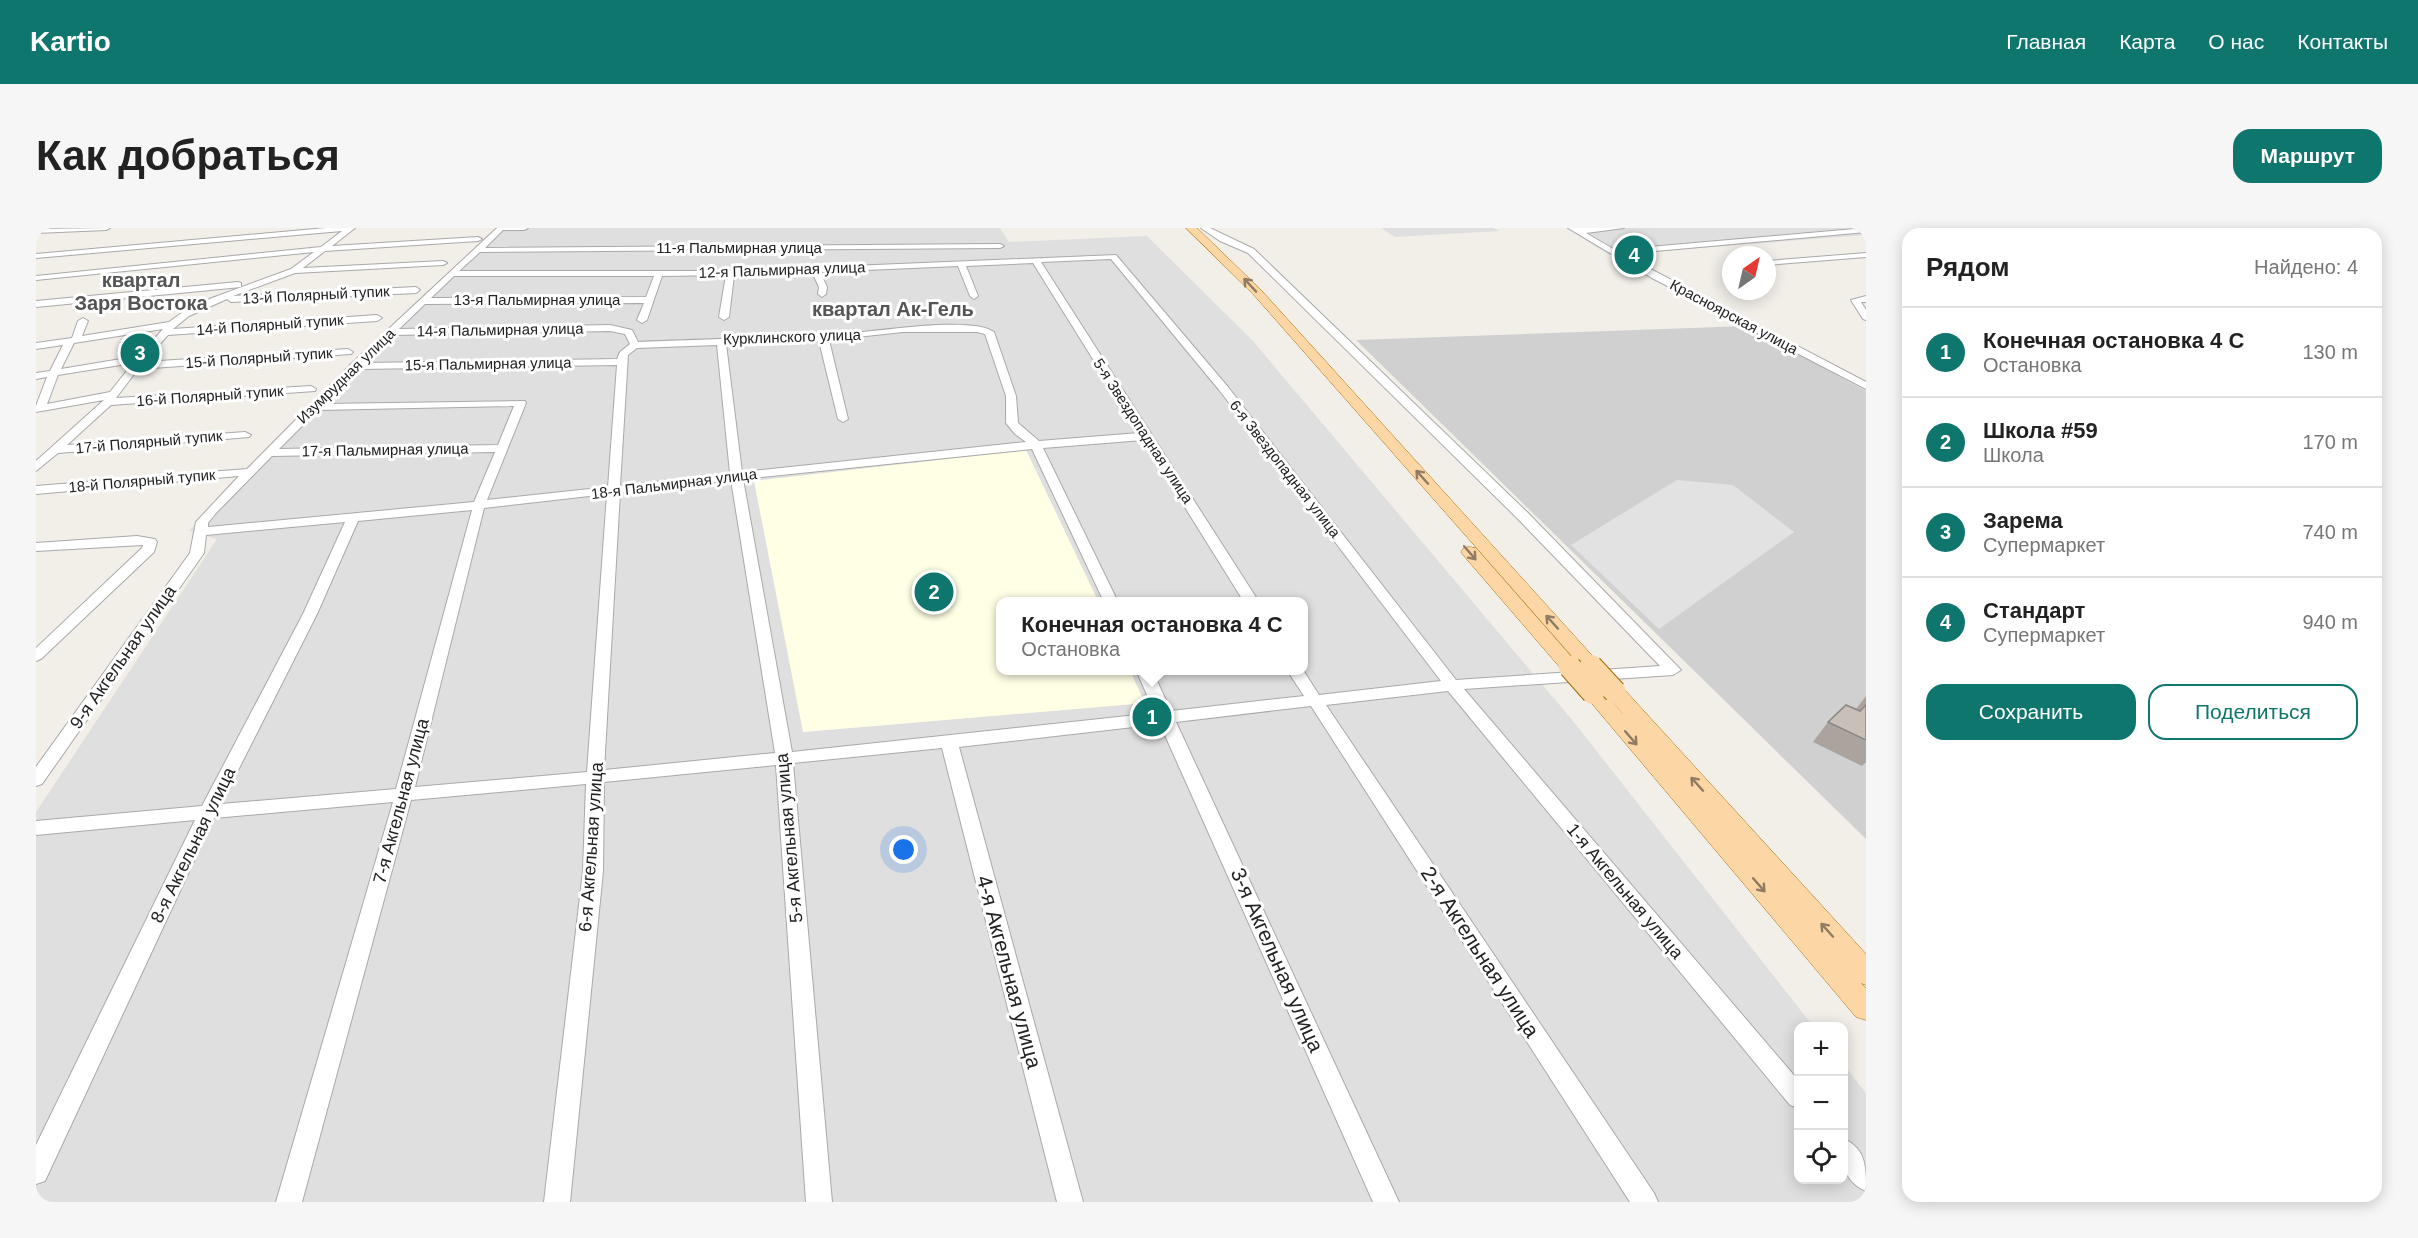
<!DOCTYPE html>
<html lang="ru">
<head>
<meta charset="utf-8">
<style>
	body { margin:0; font-family:Helvetica,sans-serif; background:#f6f6f6; color:#222 }
	.controls { position:absolute; right:18px; bottom:18px; display:grid; overflow:hidden; border-radius:12px; box-shadow:0 3px 15px #0003 }
	.controls button { width:54px; height:54px; display:grid; place-items:center; padding:0; border:0; border-bottom:2px solid #e0e0e0; background:#fff; color:#222; font:30px sans-serif }
	.compass { position:absolute; left:1686px; top:18px; width:54px; height:54px; border-radius:50%; background:#fff; box-shadow:0 3px 15px #0003; rotate:34deg }
	.you { position:absolute; left:868px; top:622px; width:21px; height:21px; margin:-15px; border:4px solid #fff; border-radius:50%; background:#1a73e8; box-shadow:0 0 0 9px #1a73e833 }
	.badge { display:grid; place-items:center; width:39px; height:39px; border-radius:50%; background:#0f766e; color:#fff; font-size:20px; font-weight:700 }
	.pin { position:absolute; translate:-50% -50%; border:3px solid #fff; box-shadow:0 2px 6px #0006 }
	.popup { position:absolute; left:960px; top:369px; width:312px; height:78px; box-sizing:border-box; display:grid; place-content:center; border-radius:12px; background:#fff; filter:drop-shadow(0 2px 4px #0005); font-size:20px; white-space:nowrap; color:#767676 }
	.popup b { font-size:22px; color:#222 }
	.popup::after { content:''; position:absolute; left:50%; top:100%; margin-left:-12px; border:12px solid transparent; border-top-color:#fff }
	.list { margin:0; padding:0; list-style:none }
	h2 { display:flex; justify-content:space-between; align-items:center; height:78px; margin:0; padding:0 24px; font-size:26px }
	h2 small { font-size:20px; font-weight:400; color:#767676 }
	.list li { display:grid; grid-template-columns:39px 1fr auto; gap:18px; align-items:center; box-sizing:border-box; height:90px; padding:0 24px; border-top:2px solid #e0e0e0 }
	.list b { display:block; font-size:22px; white-space:nowrap }
	.list p { margin:0; font-size:20px; white-space:nowrap; color:#767676 }
	.list em { font-size:20px; font-style:normal; color:#767676 }
	.actions { display:flex; gap:12px; padding:18px 24px }
	.actions a { flex:1; padding:14px 0; border:2px solid #0f766e; border-radius:18px; text-align:center; font-size:21px; color:#0f766e }
	.actions .main { background:#0f766e; color:#fff }
	.icon { flex:none; width:33px; height:33px; fill:none; stroke:currentColor; stroke-width:2; stroke-linecap:round; stroke-linejoin:round }
	.map { position:relative; flex:none; width:1830px; height:974px; overflow:hidden; border-radius:18px }
	header { display:flex; align-items:center; gap:36px; box-sizing:border-box; height:84px; padding:0 30px; background:#0f766e; color:#fff }
	header strong { font-size:28px }
	nav { display:flex; gap:33px; margin-inline-start:auto; font-size:21px }
	.intro { display:flex; align-items:center; justify-content:space-between; box-sizing:border-box; height:144px; padding:0 36px }
	h1 { margin:0; font-size:42px }
	.button { padding:15px 27px; border-radius:18px; background:#0f766e; color:#fff; font-size:21px; font-weight:700 }
	main { display:flex; gap:36px; padding:0 36px }
	aside { flex:1; background:#fff; border-radius:18px; box-shadow:0 3px 15px #0003 }
	.map>svg:first-child { display:block }
	.residential { fill:#e0dfdf; fill-rule:evenodd }
	.education { fill:#ffffe5 }
	.religious { fill:#d0d0d0 }
	.parking { fill:#e2e2e2 }
	.lines { fill:none; stroke-linecap:round; stroke-linejoin:round }
	.minor-casing { stroke:#a9a9a9; stroke-width:2 }
	.major-casing { stroke:#a06b00; stroke-width:1 }
	.minor { fill:#fff; fill-rule:evenodd }
	.major { fill:#fcd6a4; fill-rule:evenodd }
	.major-bridge-casing { stroke:#a06b00; stroke-width:24; stroke-linecap:butt }
	.major-bridge { stroke:#fcd6a4; stroke-width:22 }
	.wall { fill:#aba49e }
	.building { fill:#c7bfb8; stroke:#8b8681; stroke-width:1.5 }
	.oneway { stroke:#8f7c63 }
	.labels { text-anchor:middle; stroke-width:6; stroke-linejoin:round; paint-order:stroke }
	.far-street-label { font-size:15px; fill:#222; stroke:#fff }
	.street-label { font-size:18px; fill:#222; stroke:#fff }
	.far-district-label { font-size:20px; font-weight:bold; fill:#555; stroke:#fff }
	.near-street-label { font-size:21px; fill:#222; stroke:#fff }
</style>
</head>
<body>
<header>
<strong>Kartio</strong>
<nav><a>Главная</a><a>Карта</a><a>О нас</a><a>Контакты</a></nav>
</header>
<div class="intro"><h1>Как добраться</h1><a class="button">Маршрут</a></div>
<main>
<div class="map">
<svg width="1830" height="974" viewBox="0 0 1830 974">
	<rect width="100%" height="100%" fill="#f2efe9"/>
	<g class="residential">
		<path d="M460 0H964L973 14 1111 8 1217 113 1537 493 1777 798H1762V952H1808V837L1830 865V974H0V584L181 311 153 303 232 219 335 116ZM990 222 1062 373 1268 374V442L1094 443 1109 475 767 504Z"/>
		<path d="M1345 0H1457L1464 3 1359 9Z"/>
		<path d="M1530 0H1830V7L1573 27Z"/>
	</g>
	<path class="education" d="M990 222 1062 373 964 374V442L1094 443 1109 475 767 504 718 253Z"/>
	<path class="religious" d="M1710 98 1830 163V611L1320 112Z"/>
	<path class="parking" d="M1641 252 1697 257 1758 304 1623 401 1535 317Z"/>
	<g class="lines">
		<defs>
			<g id="minor">
				<path d="M74 0 70 2 0 5V1Z"/>
				<path d="M290 0H319L296 18 442 9 446 11 442 13 289 23 267 40 407 33 411 35 407 37 259 45 197 68 380 59 384 62 380 65 195 74 191 71 153 88 137 101 341 87 346 90 341 93 132 107 108 134 312 121 317 124 315 126 102 141 80 170 275 158 280 161 279 163 75 177 31 217 209 204 215 207 213 209 22 225 0 243V233L68 172 0 184V178L11 149 0 151V145L14 143 27 117 0 121V115L36 110 42 93 47 90 52 93 46 108 133 94 147 84 176 70 255 41 278 24 0 52V48L285 19 306 3 0 30V26ZM127 101 103 128 25 141 38 115ZM97 135 74 164 11 176 22 147Z"/>
				<path d="M461 0H492L488 2H467L449 20 964 16 968 18 964 20 444 24 423 43H694L1080 27 1192 159 1420 452 1624 438 1481 290 1212 25 1184 13 1165 0H1174L1218 21 1491 284 1645 442 1637 447 1428 461 1762 852V880L1754 877 1412 463 1290 477 1618 965 1622 974H1594L1275 478 1140 494 1363 974H1337L1124 496 923 519 1047 974H1021L906 520 757 535 796 974H770L740 537 568 554 567 643 534 974H508L547 643 550 556 375 572 266 974H240L357 574 178 590 9 953 0 956V917L159 592 0 607V593L166 578 267 386 309 294 170 307 168 325 6 556 0 558V539L154 325 160 294 203 248 0 266V258L211 241 315 136ZM1075 31 1184 163 1405 453 1283 467 1267 442H1251L1268 468 1135 483 1116 442H1100L1119 485 756 524 707 251 996 221 1068 374H1082L1007 220 1107 212 1208 374H1223L1005 34ZM997 35 1103 205 1003 213 982 195 980 168 958 104C934 87 835 105 803 106 736 110 670 111 602 114L596 102 574 97 363 101 389 76 608 75 601 92 606 95 611 92 626 48 690 47 683 89 688 92 693 89 698 47 776 44 783 59 782 66 786 69 790 66 791 59 784 44 922 38 934 68 938 71 942 68 930 38ZM418 48H618L610 69 395 70ZM574 103 589 106 594 116 584 124 581 131 329 135 357 107ZM867 104H941L949 106 970 168V195L979 206 990 214 706 244 690 116 783 113 802 191 807 194 812 191 793 112ZM681 117 694 245 584 258 592 127 601 120ZM581 137 572 259 451 272 490 175 489 173 288 176 323 141ZM478 178 462 217 243 221 282 182ZM459 224 438 274 172 299V295L180 285 236 228ZM695 252 739 525 568 542 584 265ZM571 266 551 544 379 559 448 280ZM436 282 360 561 185 576 281 386 322 293Z"/>
				<path d="M1532 0H1588L1550 5 1579 22 1830 0V4L1586 26 1830 154V161L1616 50Z"/>
				<path d="M1830 25V29L1731 37V33Z"/>
				<path d="M202 54 205 55V59L0 79V73Z"/>
				<path d="M1830 68V74H1825L1830 82V92L1827 91 1815 72Z"/>
				<path d="M101 308 119 311 121 314 118 324 5 431 0 433V420L106 320 107 317 0 323V315Z"/>
				<path d="M1808 911C1830 921 1830 939 1830 963 1806 953 1806 933 1808 911Z"/>
			</g>
			<g id="major">
				<path d="M1150 0H1161L1225 62 1562 434 1565 438 1562 442H1548L1217 66Z"/>
				<path d="M1434 319 1440 320 1541 435 1544 439 1541 443 1534 445 1527 443 1428 328 1425 324 1428 320Z"/>
				<path d="M1579 457 1586 459 1830 726V757L1825 755 1830 760V792L1820 789 1547 465 1550 460C1567 456 1576 474 1587 486L1569 464 1572 459Z"/>
			</g>
		</defs>
		<use href="#minor" class="minor-casing"/>
		<use href="#major" class="major-casing"/>
		<use href="#minor" class="minor"/>
		<use href="#major" class="major"/>
		<defs>
			<g id="major-bridge">
				<path d="M1555 438 1579 464"/>
				<path d="M1534 439 1557 465"/>
			</g>
		</defs>
		<use href="#major-bridge" class="major-bridge-casing"/>
		<use href="#major-bridge" class="major-bridge"/>
	</g>
	<path class="wall" d="M1830 468V534L1826 538 1777 514 1792 494 1820 481Z"/>
	<path class="building" d="M1810 477 1824 483 1830 477V512L1792 494Z"/>
	<defs><path id="oneway-shaft" d="M-6 0H5M1.5-3L5.5 0L1.5 3" fill="none" stroke-width="1.6" stroke-linecap="round" stroke-linejoin="round" transform="scale(1.5)"/></defs>
	<g class="oneway">
		<use href="#oneway-shaft" transform="translate(1214 57) rotate(-133)"/>
		<use href="#oneway-shaft" transform="translate(1386 249) rotate(-132)"/>
		<use href="#oneway-shaft" transform="translate(1434 325) rotate(49)"/>
		<use href="#oneway-shaft" transform="translate(1516 394) rotate(-132)"/>
		<use href="#oneway-shaft" transform="translate(1595 510) rotate(49)"/>
		<use href="#oneway-shaft" transform="translate(1661 556) rotate(-132)"/>
		<use href="#oneway-shaft" transform="translate(1723 657) rotate(49)"/>
		<use href="#oneway-shaft" transform="translate(1791 702) rotate(-132)"/>
	</g>
	<g class="labels">
		<g class="far-street-label">
			<text x="703" y="25">11-я Пальмирная улица</text>
			<text transform="translate(746 42) rotate(-2)" y="5">12-я Пальмирная улица</text>
			<text transform="translate(280 67) rotate(-3)" y="5">13-й Полярный тупик</text>
			<text x="501" y="77">13-я Пальмирная улица</text>
			<text transform="translate(1698 89) rotate(28)" y="5">Красноярская улица</text>
			<text transform="translate(234 97) rotate(-4)" y="5">14-й Полярный тупик</text>
			<text transform="translate(464 102) rotate(-1)" y="5">14-я Пальмирная улица</text>
			<text transform="translate(756 109) rotate(-2)" y="5">Курклинского улица</text>
			<text transform="translate(223 130) rotate(-4)" y="5">15-й Полярный тупик</text>
			<text transform="translate(452 136) rotate(-1)" y="5">15-я Пальмирная улица</text>
			<text transform="translate(310 148) rotate(-44)" y="5">Изумрудная улица</text>
			<text transform="translate(174 168) rotate(-4)" y="5">16-й Полярный тупик</text>
			<text transform="translate(1107 203) rotate(57)" y="5">5-я Звездопадная улица</text>
			<text transform="translate(113 214) rotate(-5)" y="5">17-й Полярный тупик</text>
			<text transform="translate(349 222) rotate(-1)" y="5">17-я Пальмирная улица</text>
			<text transform="translate(1249 241) rotate(52)" y="5">6-я Звездопадная улица</text>
			<text transform="translate(106 253) rotate(-5)" y="5">18-й Полярный тупик</text>
			<text transform="translate(638 256) rotate(-7)" y="5">18-я Пальмирная улица</text>
		</g>
		<g class="street-label">
			<text transform="translate(87 429) rotate(-55)" y="6">9-я Акгельная улица</text>
			<text transform="translate(365 573) rotate(-75)" y="6">7-я Акгельная улица</text>
			<text transform="translate(753 610) rotate(-95)" y="6">5-я Акгельная улица</text>
			<text transform="translate(157 617) rotate(-64)" y="6">8-я Акгельная улица</text>
			<text transform="translate(555 619) rotate(-86)" y="6">6-я Акгельная улица</text>
			<text transform="translate(1589 663) rotate(50)" y="6">1-я Акгельная улица</text>
		</g>
		<g class="far-district-label">
			<text x="105" y="59">квартал<tspan x="105" dy="23">Заря Востока</tspan></text>
			<text x="857" y="88">квартал Ак-Гель</text>
		</g>
		<g class="near-street-label">
			<text transform="translate(1444 724) rotate(57)" y="7">2-я Акгельная улица</text>
			<text transform="translate(1241 732) rotate(66)" y="7">3-я Акгельная улица</text>
			<text transform="translate(973 744) rotate(75)" y="7">4-я Акгельная улица</text>
		</g>
	</g>
</svg>
<div class="controls">
<button>+</button>
<button>−</button>
<button><svg class="icon" aria-label="locate" viewBox="0 0 24 24"><circle cx="12" cy="12" r="6"/><path d="M12 2v4M12 18v4M2 12h4M18 12h4"/></svg></button>
</div>
<svg class="compass" viewBox="-18 -18 36 36"><path d="M0-13l5 13h-10z" fill="#e53935"/><path d="M0 13l5-13h-10z" fill="#767676"/></svg>
<div class="you"></div>
<div class="pin badge" style="left:1116px;top:489px">1</div>
<div class="popup"><b>Конечная остановка 4 С</b>Остановка</div>
<div class="pin badge" style="left:898px;top:364px">2</div>
<div class="pin badge" style="left:104px;top:125px">3</div>
<div class="pin badge" style="left:1598px;top:27px">4</div>
</div>
<aside>
<h2>Рядом<small>Найдено: 4</small></h2>
<ul class="list">
<li><span class="badge">1</span><div><b>Конечная остановка 4 С</b><p>Остановка</p></div><em>130 m</em></li>
<li><span class="badge">2</span><div><b>Школа #59</b><p>Школа</p></div><em>170 m</em></li>
<li><span class="badge">3</span><div><b>Зарема</b><p>Супермаркет</p></div><em>740 m</em></li>
<li><span class="badge">4</span><div><b>Стандарт</b><p>Супермаркет</p></div><em>940 m</em></li>
</ul>
<div class="actions"><a class="main">Сохранить</a><a>Поделиться</a></div>
</aside>
</main>
</body>
</html>
